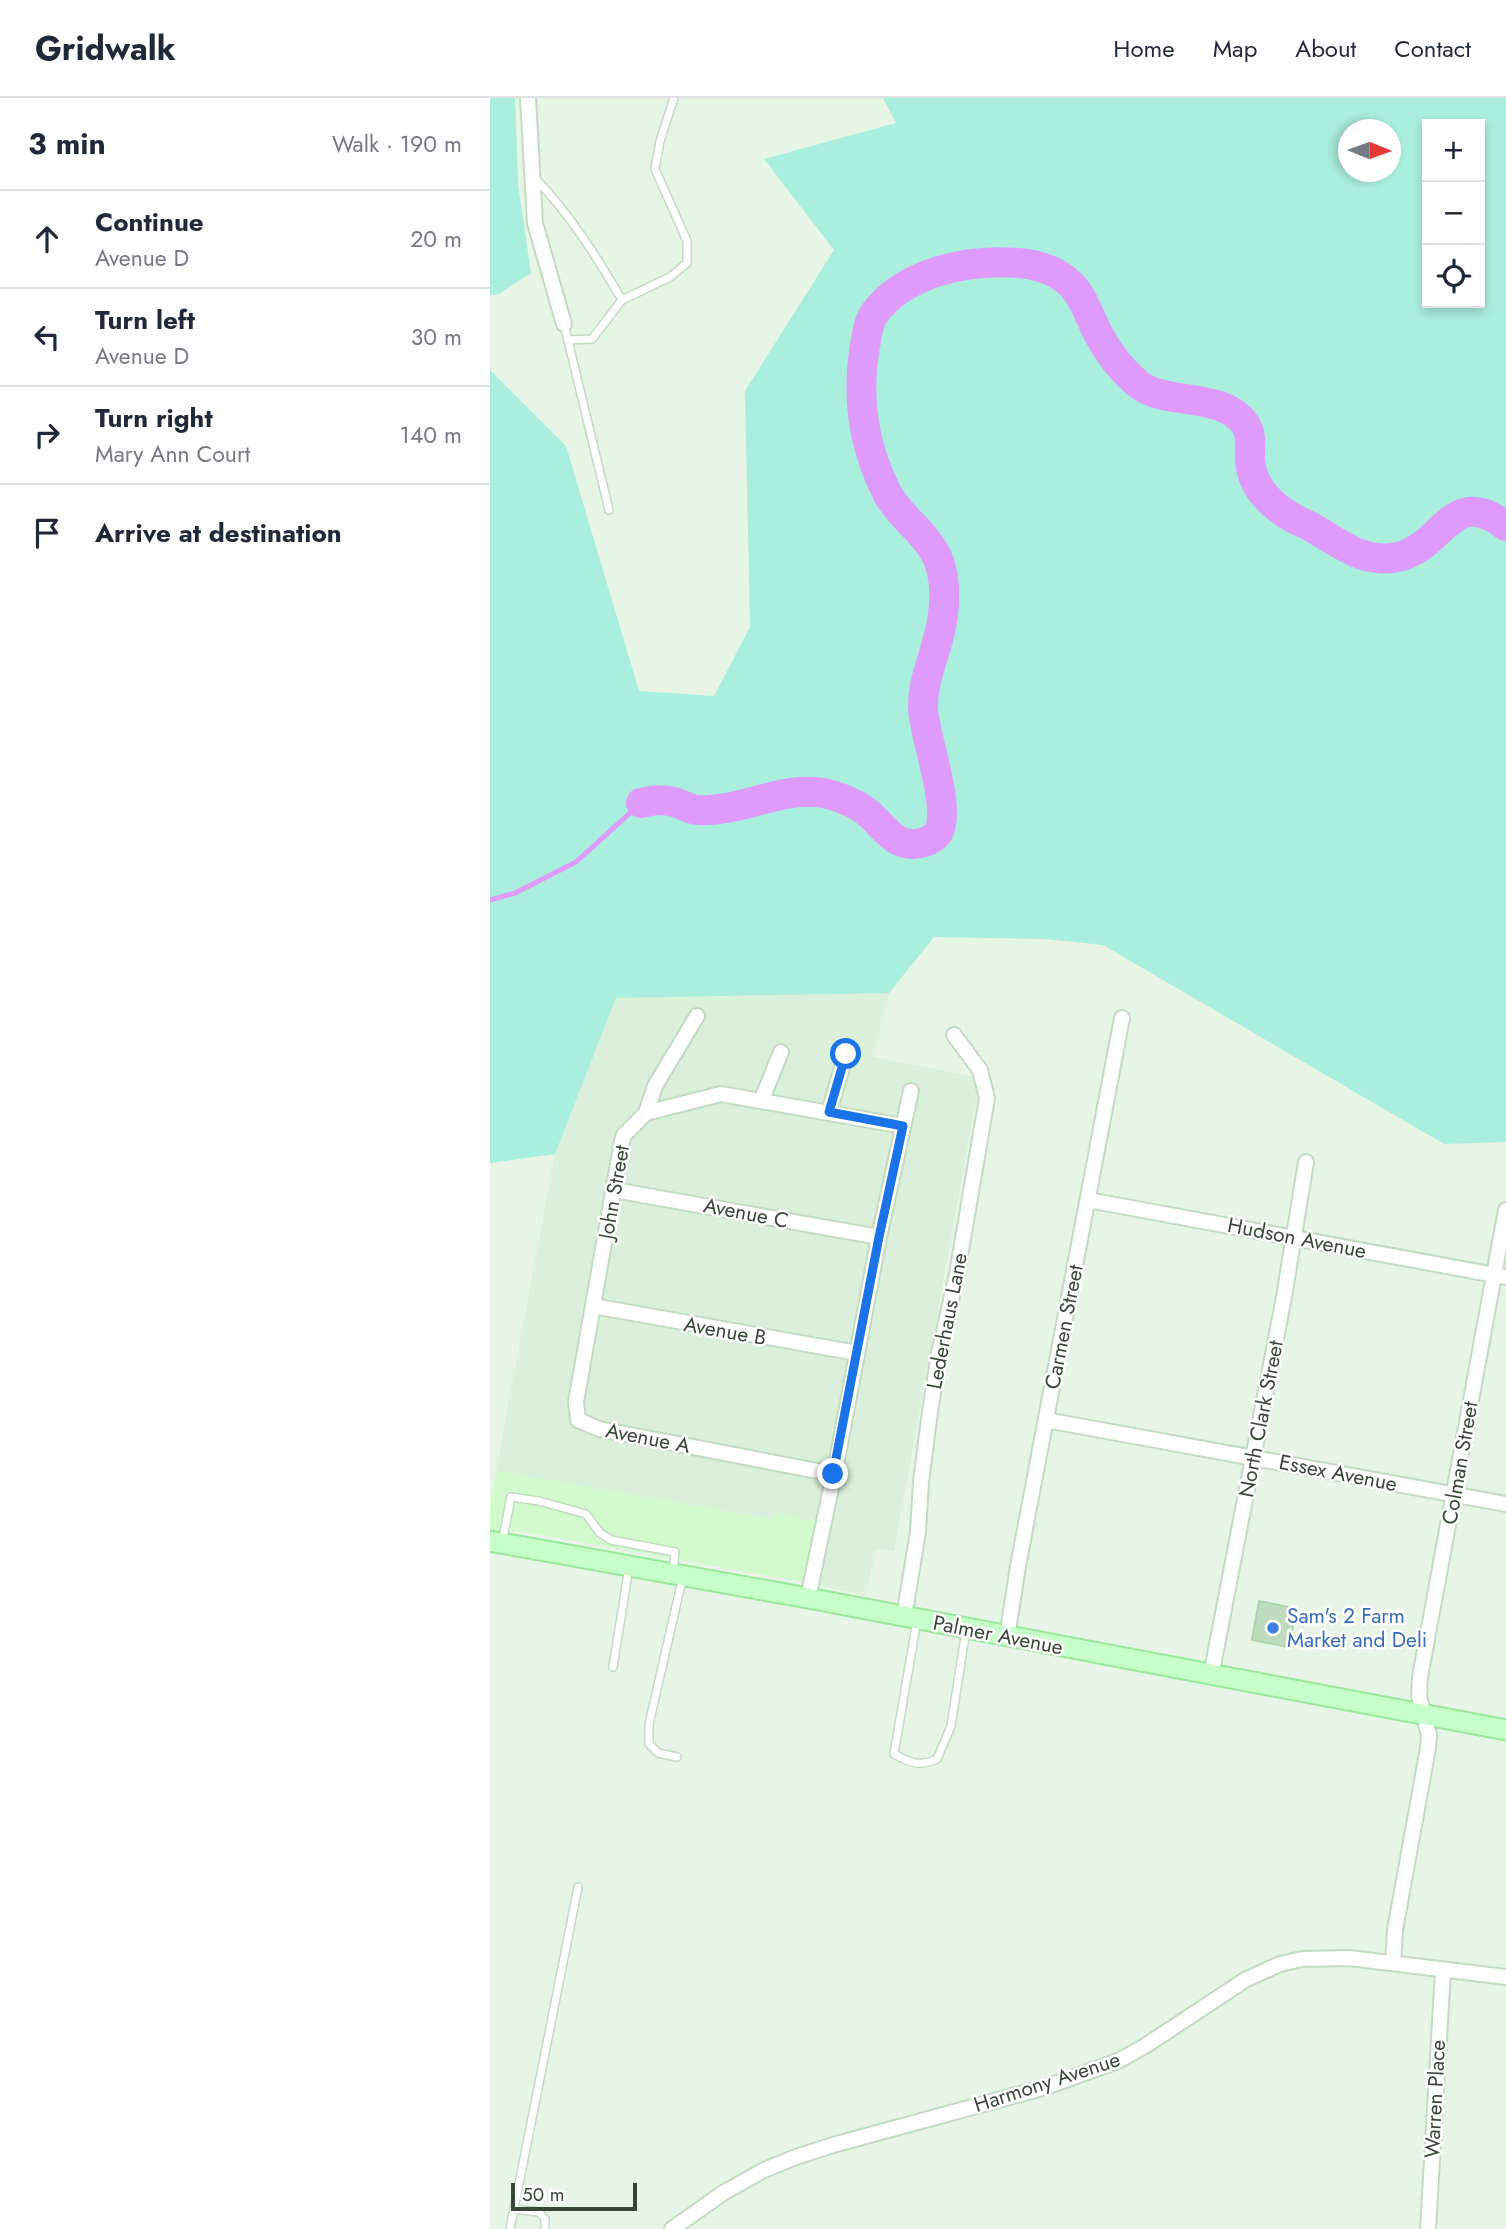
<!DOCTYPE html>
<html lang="en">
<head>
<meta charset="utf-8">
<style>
	body { margin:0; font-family:Jost,sans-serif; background:#f2f2f3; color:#1f2937 }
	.controls { position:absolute; right:21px; top:21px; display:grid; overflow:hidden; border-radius:0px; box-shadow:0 4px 10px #0003 }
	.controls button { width:63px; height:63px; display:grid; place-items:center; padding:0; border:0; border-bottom:2px solid #e0e1e3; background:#fff; color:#1f2937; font:35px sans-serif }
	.compass { position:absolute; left:848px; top:21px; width:63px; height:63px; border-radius:50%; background:#fff; box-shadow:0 4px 10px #0003; rotate:91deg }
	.scale { position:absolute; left:21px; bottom:18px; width:126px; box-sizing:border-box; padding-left:7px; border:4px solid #364834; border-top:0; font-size:19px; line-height:24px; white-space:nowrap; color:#364834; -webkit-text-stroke:5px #fff; paint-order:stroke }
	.stop { position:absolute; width:21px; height:21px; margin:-16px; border:5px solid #1a73e8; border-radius:50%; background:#fff }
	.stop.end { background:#1a73e8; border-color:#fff; box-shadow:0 2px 7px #0008 }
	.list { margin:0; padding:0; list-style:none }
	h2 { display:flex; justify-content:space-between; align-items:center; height:91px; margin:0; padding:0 28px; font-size:30px }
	h2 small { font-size:23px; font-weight:400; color:#747a83 }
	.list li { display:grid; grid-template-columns:46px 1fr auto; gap:21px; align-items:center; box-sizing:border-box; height:98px; padding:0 28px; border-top:2px solid #e0e1e3 }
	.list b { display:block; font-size:26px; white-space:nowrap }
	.list p { margin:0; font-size:23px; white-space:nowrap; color:#747a83 }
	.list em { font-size:23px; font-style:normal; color:#747a83 }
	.icon { flex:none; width:38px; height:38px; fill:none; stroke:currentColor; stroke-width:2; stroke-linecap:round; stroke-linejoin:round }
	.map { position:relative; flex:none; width:1016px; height:2131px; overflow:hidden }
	header { display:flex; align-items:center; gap:42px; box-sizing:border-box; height:98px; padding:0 35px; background:#fff; border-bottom:2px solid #e0e1e3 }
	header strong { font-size:33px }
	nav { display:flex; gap:38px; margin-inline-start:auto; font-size:24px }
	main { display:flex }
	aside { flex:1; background:#fff }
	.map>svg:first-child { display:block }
	.residential { fill:#daf0da }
	.commercial { fill:#d3f9ce }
	.green { fill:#aed; fill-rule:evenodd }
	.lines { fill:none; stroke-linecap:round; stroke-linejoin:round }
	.stream { stroke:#de9bf9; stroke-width:5 }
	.river { stroke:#de9bf9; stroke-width:30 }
	.building { fill:#bfdbbd; stroke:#afd4ac; stroke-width:2 }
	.lane-casing { stroke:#c2dcc1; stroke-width:10 }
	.street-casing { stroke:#c2dcc1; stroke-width:18 }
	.secondary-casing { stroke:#98e79b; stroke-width:23 }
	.lane { stroke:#fff; stroke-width:7 }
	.street { stroke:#fff; stroke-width:14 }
	.secondary { stroke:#c6ffc9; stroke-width:19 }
	.route { stroke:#1a73e8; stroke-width:9 }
	.shop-dot { fill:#3f7fe0; stroke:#fff; stroke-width:2.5 }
	.labels { text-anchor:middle; stroke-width:5; stroke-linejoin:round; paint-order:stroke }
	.street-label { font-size:21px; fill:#364834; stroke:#fff }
	.shop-label { font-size:21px; fill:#366cbe; stroke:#fff; text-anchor:start }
</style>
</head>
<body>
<header>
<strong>Gridwalk</strong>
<nav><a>Home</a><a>Map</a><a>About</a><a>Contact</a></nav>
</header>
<main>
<aside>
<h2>3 min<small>Walk · 190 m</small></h2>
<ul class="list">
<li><svg class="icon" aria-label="ahead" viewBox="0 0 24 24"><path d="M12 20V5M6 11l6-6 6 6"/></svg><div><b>Continue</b><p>Avenue D</p></div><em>20 m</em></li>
<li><svg class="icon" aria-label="left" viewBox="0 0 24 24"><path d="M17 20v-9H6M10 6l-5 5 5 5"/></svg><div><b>Turn left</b><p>Avenue D</p></div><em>30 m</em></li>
<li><svg class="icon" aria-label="right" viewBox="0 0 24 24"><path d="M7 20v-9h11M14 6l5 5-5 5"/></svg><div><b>Turn right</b><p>Mary Ann Court</p></div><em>140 m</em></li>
<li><svg class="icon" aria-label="arrive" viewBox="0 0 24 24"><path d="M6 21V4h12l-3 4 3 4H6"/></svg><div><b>Arrive at destination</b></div></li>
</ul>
</aside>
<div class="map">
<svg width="1016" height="2131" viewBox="0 0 1016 2131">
	<rect width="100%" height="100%" fill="#e6f5e6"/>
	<path class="residential" d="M399 895 383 959 490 980 404 1453 386 1451 375 1497 313 1484 325 1423 283 1415 282 1421 6 1373 65 1056 126 900Z"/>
	<path class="commercial" d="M6 1373 281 1421 283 1415 325 1423 313 1484 28 1433H0V1406Z"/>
	<g class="green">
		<path d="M0 0H25L28 86 41 175 10 195 0 198Z"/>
		<path d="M393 0H1016V1044L954 1046 613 847 555 841 444 839 399 895 126 900 65 1056 0 1065V272L76 348 149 593 224 598 260 529 255 293 344 152 274 61 406 25ZM990 26V205H937V26ZM858 32H900V74H858Z"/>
	</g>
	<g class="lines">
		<path class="stream" d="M0 802 25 795 86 764 151 705"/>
		<path class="river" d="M151 705C162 702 172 701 184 704 192 706 200 712 208 712 257 715 299 681 348 699 359 703 370 708 378 715 395 729 406 753 434 744 439 743 445 739 448 735 462 710 435 641 433 611 432 588 441 567 447 545 454 522 457 493 451 470 443 438 411 422 397 395 373 347 366 300 375 248 377 238 378 224 384 216 399 195 422 182 446 174 480 163 538 158 569 177 594 192 597 216 610 239 619 256 633 273 647 285 672 308 732 293 755 326 762 336 760 348 760 359 760 386 778 405 801 419 808 423 816 426 823 430 851 446 873 466 908 459 954 449 961 386 1016 428"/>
	</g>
	<path class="building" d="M769 1503 804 1510 802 1518 805 1519 799 1549 762 1542Z"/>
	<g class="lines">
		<defs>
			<g id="lane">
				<path d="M44 79C80 116 106 158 132 202L102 241 78 242"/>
				<path d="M132 202 180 179 197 165V143L165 71 170 43 184 0"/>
				<path d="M74 226 119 412"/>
				<path d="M12 1445 21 1399 49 1403 96 1416 110 1435 121 1442 185 1454 183 1475"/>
				<path d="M427 1522 404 1656C421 1665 428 1669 447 1661L461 1628 476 1532"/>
				<path d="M123 1569 139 1469"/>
				<path d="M187 1659 168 1655 159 1646V1626L193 1478"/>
				<path d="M24 2111 49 2114 55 2121V2131"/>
				<path d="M20 2131 88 1789"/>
			</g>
			<g id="street">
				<path d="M38 0 45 125 74 226"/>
				<path d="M207 918 165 988 156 1015 134 1037 132 1043 86 1304 88 1322 109 1331 343 1376"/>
				<path d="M272 1001 291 954"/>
				<path d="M339 1014 356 956"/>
				<path d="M156 1015 231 996 413 1028"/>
				<path d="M124 1092 389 1139"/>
				<path d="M598 1102 1016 1179"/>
				<path d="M103 1208 367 1255"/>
				<path d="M556 1322 1016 1406"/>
				<path d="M318 1500 348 1357 389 1139 421 993"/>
				<path d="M414 1519 428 1434 431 1384 439 1321 449 1255 467 1176 497 1000 490 972 464 937"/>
				<path d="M517 1539 528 1468 632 920"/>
				<path d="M721 1578 794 1199 816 1064"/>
				<path d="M903 1865 905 1832 938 1650 939 1637 929 1598 930 1579 1016 1112"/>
				<path d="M182 2131 233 2095 274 2072 306 2059 343 2047 556 1989 628 1963 655 1948 755 1882 790 1866 812 1861 859 1860 1016 1879"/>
				<path d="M938 2131 953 1872"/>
			</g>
			<path id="secondary" d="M0 1443 318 1500 1016 1632"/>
		</defs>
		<use href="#lane" class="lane-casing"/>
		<use href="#street" class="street-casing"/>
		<use href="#secondary" class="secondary-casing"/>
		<use href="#lane" class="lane"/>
		<use href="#street" class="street"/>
		<use href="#secondary" class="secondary"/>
	</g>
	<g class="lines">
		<path class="route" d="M343 1376 389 1139 413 1028 339 1014 356 956"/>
	</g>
	<circle class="shop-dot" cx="783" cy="1530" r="7"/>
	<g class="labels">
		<g class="street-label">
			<text transform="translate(124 1094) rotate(-80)" y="7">John Street</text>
			<text transform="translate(256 1115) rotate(11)" y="7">Avenue C</text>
			<text transform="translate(807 1140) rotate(11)" y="7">Hudson Avenue</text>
			<text transform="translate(457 1223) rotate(-79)" y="7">Lederhaus Lane</text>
			<text transform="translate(574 1229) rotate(-79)" y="7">Carmen Street</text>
			<text transform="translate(235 1233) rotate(10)" y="7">Avenue B</text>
			<text transform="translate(771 1321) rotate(-79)" y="7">North Clark Street</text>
			<text transform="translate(158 1340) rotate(11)" y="7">Avenue A</text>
			<text transform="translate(970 1365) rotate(-80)" y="7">Colman Street</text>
			<text transform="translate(848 1375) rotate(11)" y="7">Essex Avenue</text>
			<text transform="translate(508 1537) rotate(11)" y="7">Palmer Avenue</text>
			<text transform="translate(557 1984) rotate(-18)" y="7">Harmony Avenue</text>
			<text transform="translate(945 2001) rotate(-87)" y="7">Warren Place</text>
		</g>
		<g class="shop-label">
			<text x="797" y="1525">Sam's 2 Farm<tspan x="797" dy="24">Market and Deli</tspan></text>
		</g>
	</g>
</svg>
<div class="controls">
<button>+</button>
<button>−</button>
<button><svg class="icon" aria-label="locate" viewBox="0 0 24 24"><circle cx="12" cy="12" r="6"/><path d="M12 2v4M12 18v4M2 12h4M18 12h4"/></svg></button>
</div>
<svg class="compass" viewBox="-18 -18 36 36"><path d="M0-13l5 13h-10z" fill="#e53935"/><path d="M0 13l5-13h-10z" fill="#747a83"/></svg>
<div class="scale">50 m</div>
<div class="stop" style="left:356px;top:956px"></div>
<div class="stop end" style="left:343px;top:1376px"></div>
</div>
</main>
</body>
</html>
